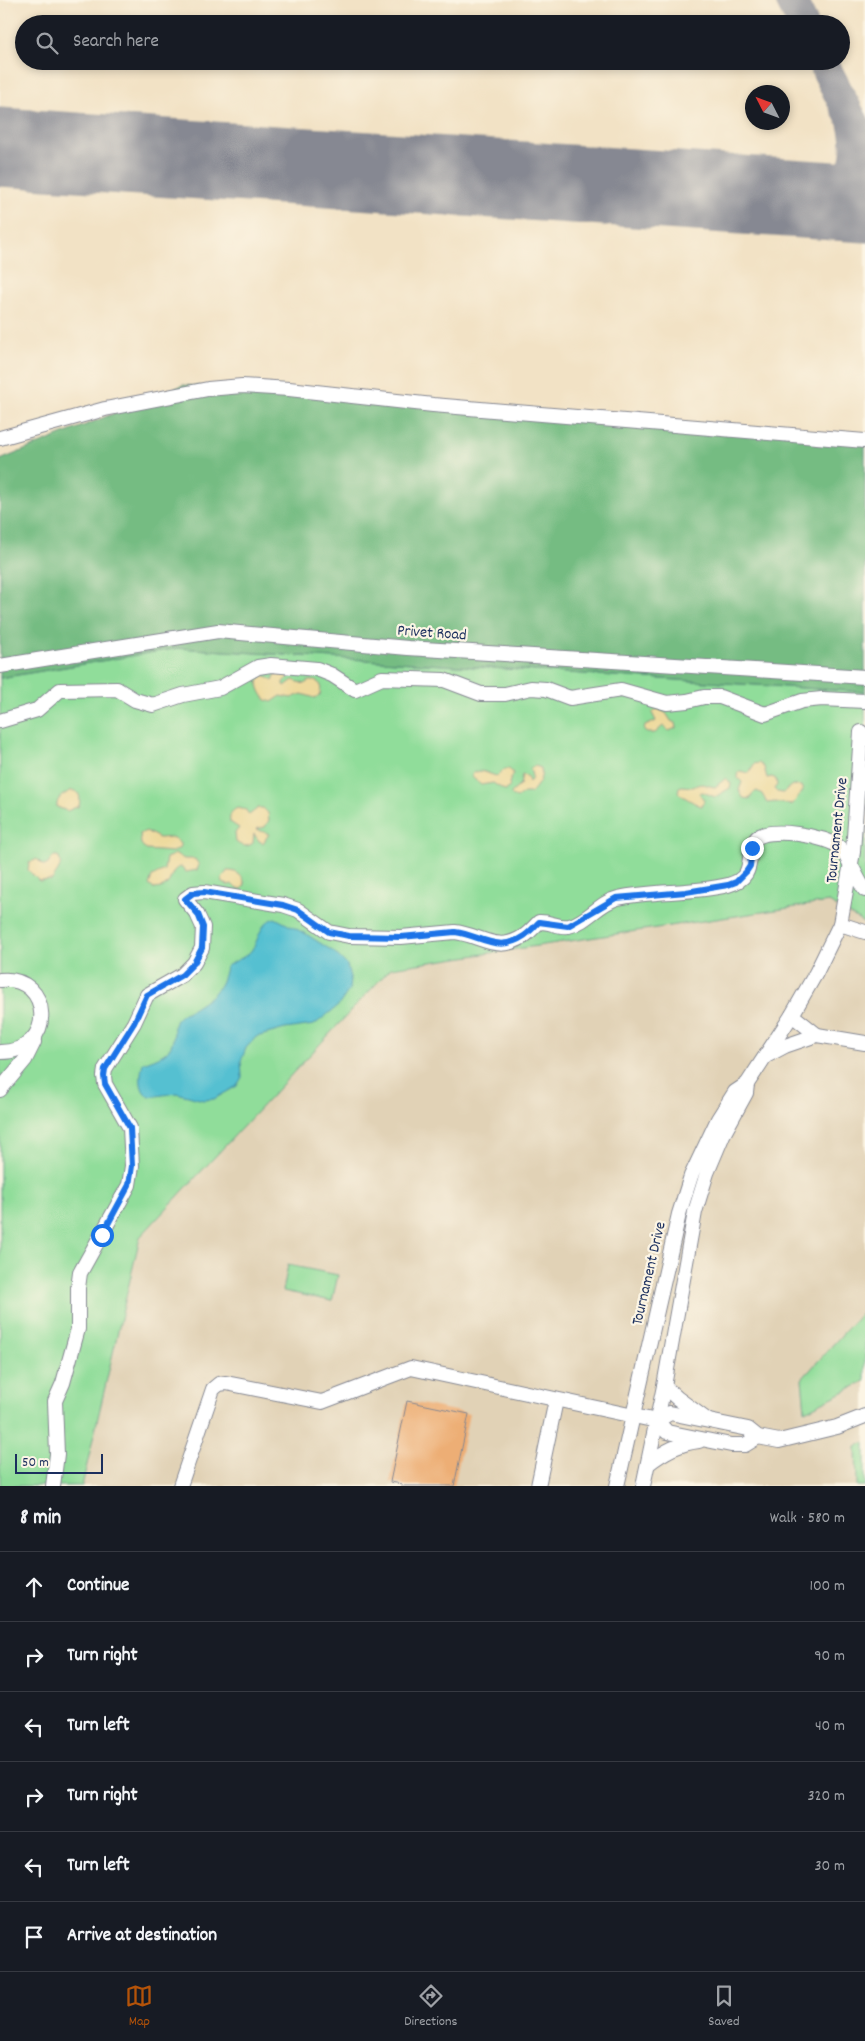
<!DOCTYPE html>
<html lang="en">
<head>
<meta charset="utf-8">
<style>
	body { margin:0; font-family:Dekko,sans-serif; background:#20242c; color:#f1f3f6 }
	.compass { position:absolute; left:745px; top:85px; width:45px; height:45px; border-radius:50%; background:#171b24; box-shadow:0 2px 8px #0003; rotate:312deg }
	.scale { position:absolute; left:15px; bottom:12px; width:88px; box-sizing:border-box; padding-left:5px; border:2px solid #1b2f5e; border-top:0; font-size:14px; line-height:18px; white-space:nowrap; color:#1b2f5e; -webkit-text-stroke:4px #fcf5e5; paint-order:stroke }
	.stop { position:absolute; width:15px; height:15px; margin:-11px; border:4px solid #1a73e8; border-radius:50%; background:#fff }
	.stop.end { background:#1a73e8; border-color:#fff; box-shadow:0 1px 5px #0008 }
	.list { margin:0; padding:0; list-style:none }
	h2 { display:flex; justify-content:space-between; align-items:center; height:65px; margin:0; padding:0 20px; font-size:21px }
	h2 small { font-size:16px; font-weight:400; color:#9ea1a6 }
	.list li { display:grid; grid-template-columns:32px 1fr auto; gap:15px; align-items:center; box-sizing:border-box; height:70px; padding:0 20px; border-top:1px solid #363941 }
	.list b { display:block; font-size:19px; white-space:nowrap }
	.list em { font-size:16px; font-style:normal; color:#9ea1a6 }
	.icon { flex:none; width:28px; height:28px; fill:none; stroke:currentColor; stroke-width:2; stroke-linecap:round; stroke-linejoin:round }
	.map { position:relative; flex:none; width:865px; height:1486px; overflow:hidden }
	.search { position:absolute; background:#171b24; box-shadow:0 2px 8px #0003; left:15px; right:15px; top:15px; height:55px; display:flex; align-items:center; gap:12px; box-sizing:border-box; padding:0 18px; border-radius:28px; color:#9ea1a6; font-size:19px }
	.sheet { height:485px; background:#171b24 }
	nav { display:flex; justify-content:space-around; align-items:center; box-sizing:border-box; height:70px; border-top:1px solid #363941; background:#171b24; font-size:14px; color:#9ea1a6 }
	nav a { display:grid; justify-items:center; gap:2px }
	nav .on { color:#b45309 }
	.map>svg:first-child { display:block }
	.built { fill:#e1d2b6 }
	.green { fill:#90dd9a; stroke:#56867c }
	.forest { fill:#74bc82; stroke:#487670 }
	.sand { fill:#eeda9e; stroke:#84847e }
	.water { fill:#55c0d1; stroke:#387898 }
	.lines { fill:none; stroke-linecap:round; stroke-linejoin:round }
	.taxiway { stroke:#868892; stroke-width:31 }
	.runway { stroke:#868892; stroke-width:79 }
	.building { fill:#edae75 }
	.minor-casing { stroke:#868892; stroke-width:16 }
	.minor { stroke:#fff; stroke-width:14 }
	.route { stroke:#1a73e8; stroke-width:6 }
	.labels { text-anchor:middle; stroke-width:4.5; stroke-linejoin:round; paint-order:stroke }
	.street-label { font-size:16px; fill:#1b2f5e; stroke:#fcf5e5 }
</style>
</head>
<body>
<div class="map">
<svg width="865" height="1486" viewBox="0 0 865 1486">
	<rect width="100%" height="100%" fill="#fcf5e5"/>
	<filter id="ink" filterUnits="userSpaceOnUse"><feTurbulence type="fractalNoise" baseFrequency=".02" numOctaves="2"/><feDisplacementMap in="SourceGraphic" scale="10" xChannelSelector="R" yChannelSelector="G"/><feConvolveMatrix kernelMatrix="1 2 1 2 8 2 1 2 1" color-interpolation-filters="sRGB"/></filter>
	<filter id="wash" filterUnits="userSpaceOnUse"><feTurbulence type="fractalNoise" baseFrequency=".0096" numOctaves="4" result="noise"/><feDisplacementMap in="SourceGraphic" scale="20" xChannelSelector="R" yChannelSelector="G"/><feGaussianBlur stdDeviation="1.12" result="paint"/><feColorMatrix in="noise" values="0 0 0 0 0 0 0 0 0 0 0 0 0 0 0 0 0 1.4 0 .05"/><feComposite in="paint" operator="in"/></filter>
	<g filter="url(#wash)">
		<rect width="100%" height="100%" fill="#f2e2c5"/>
		<path class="built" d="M829 902 865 924V1309L802 1380 805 1411 865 1381V1442L856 1447 857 1486H82L140 1237 391 968Z"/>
		<g class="green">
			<path d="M178 648 865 692V924L829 902 391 968 140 1237 82 1486H0V678Z"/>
			<path d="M288 1265 338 1275 332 1301 283 1291Z"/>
			<path d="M865 1309V1381L805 1411 802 1379Z"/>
			<path d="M865 1442V1486H857L856 1447Z"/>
		</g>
		<path class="forest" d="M183 385 865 439V692L178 648 0 678V460Z"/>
		<g class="sand">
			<path d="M279 671 289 674 290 676 283 682 285 686 293 680 304 684 309 681H316L321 685 320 695 315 698 302 694 291 698 281 696 272 702 266 700C260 693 253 680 264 675L273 681 275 675Z"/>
			<path d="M658 709 666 713 671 721 675 723 676 728 669 731 663 726 655 733H647L644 731 645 726 656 721 652 713 655 710Z"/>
			<path d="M759 763 764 767 767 778 772 777 776 779 777 785 774 789 777 792 783 793 793 785 801 786 803 791 792 805 775 802 767 803 762 794 757 791 753 793 750 799 743 798 739 790 742 782 738 778 737 773 740 771 749 773 754 764Z"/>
			<path d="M535 766 541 768C543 780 538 784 531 793H524L517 798 512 796 511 793 520 785 522 775 527 776 529 782 531 780 532 776 530 769Z"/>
			<path d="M505 769H509L513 773 509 783 510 786 506 791 493 783 481 785 472 777V774C481 767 489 775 497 776Z"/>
			<path d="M726 778 731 784 730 788 715 797 703 792 699 793 704 800 702 806C698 806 681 795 678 793L679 787 682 786 693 787C703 781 706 786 715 787Z"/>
			<path d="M70 791C80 789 81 798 79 806L67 811 57 807C56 798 63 795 70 791Z"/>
			<path d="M238 808 246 810 249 815 258 808H263L268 813 269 820 265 827 256 829 269 834 263 843 259 841 254 834 253 843C248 847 242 847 236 842L235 833 239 828 230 822C229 816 231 810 238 808Z"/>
			<path d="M146 831 159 838C169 838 173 834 180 844V848L172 852 146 850 141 844 140 834Z"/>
			<path d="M176 854 184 859H195L199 865 197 870 186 872 182 867C166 868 177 888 154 889L149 885 152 876 164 870 166 858Z"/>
			<path d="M54 856H58C64 866 57 872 52 880L39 881 28 870 29 863 37 859 43 865H47Z"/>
			<path d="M227 871C236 870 244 876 245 885L241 889H237L232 884 228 885 223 883 222 879Z"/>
		</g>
		<path class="water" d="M275 918 306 934 334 952 347 965 350 978 349 990 338 1006 314 1025 285 1029 256 1037 246 1048 241 1061 242 1077 237 1086 214 1099 203 1100 177 1093 149 1097C138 1089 140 1076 143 1063 159 1057 173 1054 174 1033 174 1027 173 1024 177 1019 181 1014 188 1011 194 1008 213 996 222 989 226 967 233 961 243 959 250 952 260 941 258 923 275 918Z"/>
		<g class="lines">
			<g class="taxiway">
				<path d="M791 0 803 24"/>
				<path d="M822 61 865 145"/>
				<path d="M821 200C853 179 862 163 853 124"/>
			</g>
			<path class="runway" d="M0 147 865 203"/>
		</g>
		<g id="blocks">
			<path class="building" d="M407 1401 469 1414 454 1486H402V1484L390 1482Z"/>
		</g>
	</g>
	<g filter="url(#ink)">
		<use href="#blocks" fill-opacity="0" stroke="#868892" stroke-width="1"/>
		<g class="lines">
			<defs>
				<g id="minor">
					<path d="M0 438 105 409 208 389 242 386 289 389 433 405 865 441"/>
					<path d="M0 666 218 631 408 648 865 677"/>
					<path d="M0 721 37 710 60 690 117 689 135 700 153 705 183 695 220 688 258 667 271 665 317 669 332 675 355 690 382 678 444 680 481 694H505L531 688 546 689 570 698 621 690 667 703 687 701 704 697H720L765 714 802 701 822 699 865 701"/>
					<path d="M840 924 865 932"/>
					<path d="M0 980C52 974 58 1052 0 1052"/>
					<path d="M792 1015 817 1035"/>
					<path d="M766 1056 785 1046 817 1035 865 1043"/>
					<path d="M0 1090 25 1060 34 1042"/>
					<path d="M664 1386 677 1398 707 1420"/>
					<path d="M657 1421 670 1413 748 1429 758 1437 779 1441 837 1427 865 1416"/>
					<path d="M657 1421 667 1432 731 1445H745L758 1437"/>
					<path d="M648 1464C663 1452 680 1443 699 1441"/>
					<path d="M53 1486 57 1454 55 1401 63 1383 78 1329V1288L80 1273 129 1185 132 1166 130 1128 105 1084 104 1076 105 1069 134 1023 147 995 182 975 194 963 202 948 203 927 197 914 185 899 193 893 204 892 283 905 298 910 329 932 349 936 401 937 455 932C481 935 497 954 524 936 530 932 534 927 539 922 549 921 559 928 569 926 587 922 600 902 618 898 654 890 692 894 728 885 758 877 745 855 755 840 764 825 830 836 840 848 850 859 856 878 865 890"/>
					<path d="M180 1486 213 1389 219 1384 226 1383 322 1402 411 1368 657 1421"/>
					<path d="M538 1486 556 1400"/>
					<path d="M617 1486 679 1214 691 1176 718 1119 735 1092 747 1084 792 1015 816 973 840 924 853 852 861 732"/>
					<path d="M643 1486 664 1386 695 1212 707 1173 723 1135 746 1093 747 1084"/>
				</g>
			</defs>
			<use href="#minor" class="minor-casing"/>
			<use href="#minor" class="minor"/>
		</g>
	</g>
	<g class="lines" filter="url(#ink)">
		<path class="route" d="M102 1235 129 1185 132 1166 130 1128 105 1084 104 1076 105 1069 134 1023 147 995 182 975 194 963 202 948 203 927 198 914 185 899 193 893 204 892 283 905 298 910 329 932 349 936 401 937 455 932C481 935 497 954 524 936 530 932 534 927 539 922L568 926 616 898 686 892 728 885 736 882 746 872 750 866 752 848"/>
	</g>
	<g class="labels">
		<g class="street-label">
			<text transform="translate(432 631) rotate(4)" y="6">Privet Road</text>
			<text transform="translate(835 830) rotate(-84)" y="6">Tournament Drive</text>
			<text transform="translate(647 1273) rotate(-77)" y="6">Tournament Drive</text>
		</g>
	</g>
</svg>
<svg class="compass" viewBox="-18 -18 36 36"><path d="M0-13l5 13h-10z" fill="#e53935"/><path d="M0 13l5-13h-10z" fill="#9ea1a6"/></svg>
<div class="scale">50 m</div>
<div class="stop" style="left:102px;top:1235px"></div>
<div class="stop end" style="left:752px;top:848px"></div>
<div class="search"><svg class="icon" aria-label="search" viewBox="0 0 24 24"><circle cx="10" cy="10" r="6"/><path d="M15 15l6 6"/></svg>Search here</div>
</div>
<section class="sheet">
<h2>8 min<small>Walk · 580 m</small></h2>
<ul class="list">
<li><svg class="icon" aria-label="ahead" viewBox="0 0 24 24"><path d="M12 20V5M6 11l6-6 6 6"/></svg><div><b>Continue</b></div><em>100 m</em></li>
<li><svg class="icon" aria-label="right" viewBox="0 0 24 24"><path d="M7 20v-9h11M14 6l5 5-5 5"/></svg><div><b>Turn right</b></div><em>90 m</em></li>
<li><svg class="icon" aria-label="left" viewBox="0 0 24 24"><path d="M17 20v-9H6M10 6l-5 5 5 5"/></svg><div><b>Turn left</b></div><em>40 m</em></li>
<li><svg class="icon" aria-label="right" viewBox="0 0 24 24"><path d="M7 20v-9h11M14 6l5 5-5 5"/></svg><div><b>Turn right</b></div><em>320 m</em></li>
<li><svg class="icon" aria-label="left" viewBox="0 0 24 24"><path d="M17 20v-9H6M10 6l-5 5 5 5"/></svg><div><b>Turn left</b></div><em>30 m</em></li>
<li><svg class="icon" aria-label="arrive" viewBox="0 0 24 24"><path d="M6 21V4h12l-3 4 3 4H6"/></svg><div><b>Arrive at destination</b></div></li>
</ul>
</section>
<nav>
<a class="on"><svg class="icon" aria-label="map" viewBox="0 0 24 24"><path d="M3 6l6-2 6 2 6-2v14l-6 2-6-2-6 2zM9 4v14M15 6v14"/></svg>Map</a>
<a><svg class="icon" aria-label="directions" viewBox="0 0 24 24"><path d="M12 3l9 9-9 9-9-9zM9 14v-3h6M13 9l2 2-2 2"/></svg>Directions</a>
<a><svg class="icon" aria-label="saved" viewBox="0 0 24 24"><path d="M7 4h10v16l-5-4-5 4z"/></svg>Saved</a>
</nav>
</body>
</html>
